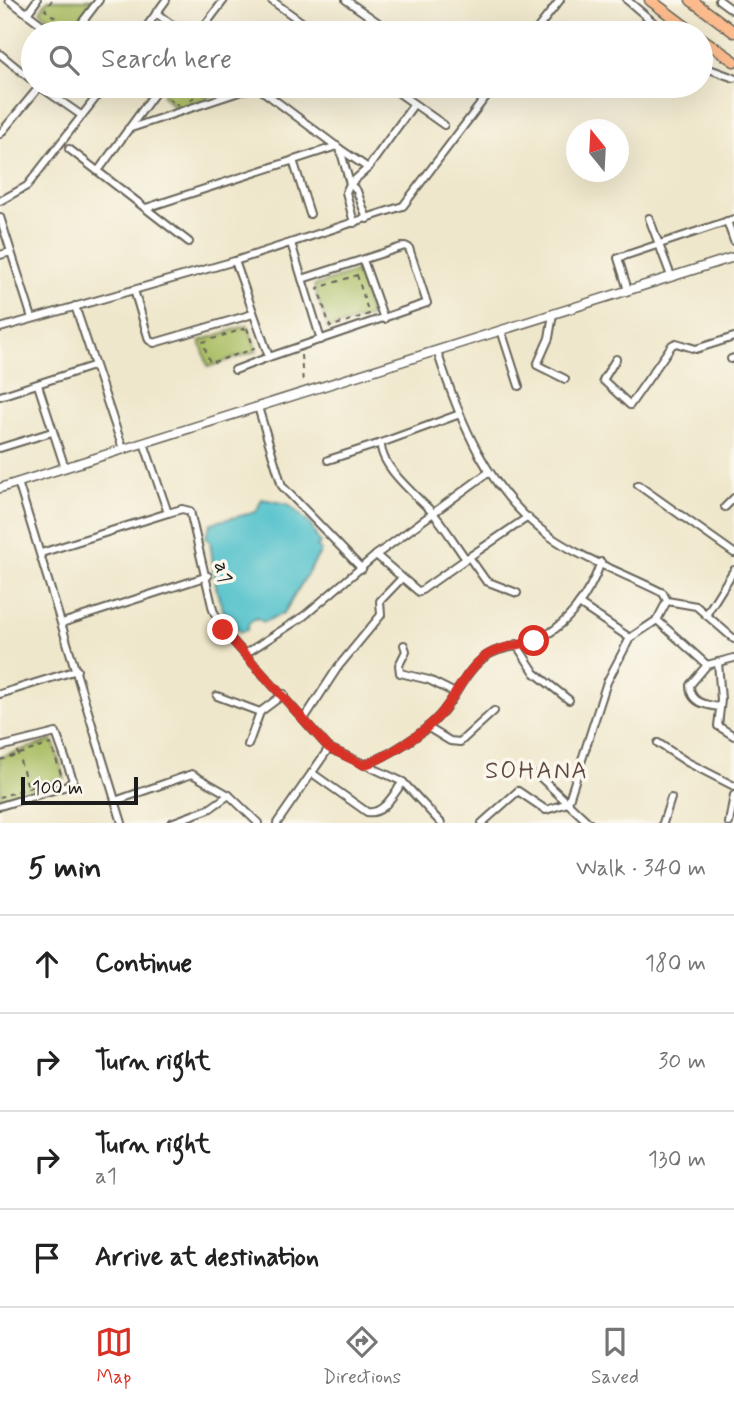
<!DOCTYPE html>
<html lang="en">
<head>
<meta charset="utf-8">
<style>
	body { margin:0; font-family:Mynerve,sans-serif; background:#f2f2f2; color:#222 }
	.compass { position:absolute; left:566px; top:119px; width:63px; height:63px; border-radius:50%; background:#fff; box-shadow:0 7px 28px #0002; rotate:342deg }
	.scale { position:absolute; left:21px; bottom:18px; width:117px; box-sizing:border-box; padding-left:7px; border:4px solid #1c1c1c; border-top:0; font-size:19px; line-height:24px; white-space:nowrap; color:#1c1c1c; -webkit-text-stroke:5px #fbf7ec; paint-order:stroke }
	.stop { position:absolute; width:21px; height:21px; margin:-16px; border:5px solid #d93025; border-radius:50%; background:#fff }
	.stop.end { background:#d93025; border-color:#fff; box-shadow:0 2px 7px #0008 }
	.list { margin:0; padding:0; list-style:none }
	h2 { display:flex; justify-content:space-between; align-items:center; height:91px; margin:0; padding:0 28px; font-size:30px }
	h2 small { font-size:23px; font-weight:400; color:#767676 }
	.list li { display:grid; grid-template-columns:46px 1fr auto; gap:21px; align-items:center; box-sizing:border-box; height:98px; padding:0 28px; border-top:2px solid #e0e0e0 }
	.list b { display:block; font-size:26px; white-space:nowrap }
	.list p { margin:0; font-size:23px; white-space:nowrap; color:#767676 }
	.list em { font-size:23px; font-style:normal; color:#767676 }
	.icon { flex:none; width:38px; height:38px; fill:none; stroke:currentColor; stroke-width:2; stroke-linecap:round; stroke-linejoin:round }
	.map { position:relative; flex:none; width:734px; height:823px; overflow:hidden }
	.search { position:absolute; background:#fff; box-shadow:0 7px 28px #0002; left:21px; right:21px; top:21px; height:77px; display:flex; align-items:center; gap:18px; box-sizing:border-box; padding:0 24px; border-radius:38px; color:#767676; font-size:26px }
	.sheet { height:483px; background:#fff }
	nav { display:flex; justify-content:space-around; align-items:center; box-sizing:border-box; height:98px; border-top:2px solid #e0e0e0; background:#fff; font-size:19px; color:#767676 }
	nav a { display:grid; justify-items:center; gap:4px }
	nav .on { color:#d93025 }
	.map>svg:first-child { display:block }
	.green { fill:#a9bd62; stroke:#626c3f; stroke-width:2 }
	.water { fill:#56c3cc; stroke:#397074; stroke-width:2 }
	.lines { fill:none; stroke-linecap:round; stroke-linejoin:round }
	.minor-casing { stroke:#666359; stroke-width:10 }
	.tertiary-casing { stroke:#666359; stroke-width:11 }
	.primary-casing { stroke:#666359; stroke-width:13 }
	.path { stroke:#666359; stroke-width:2; stroke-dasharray:5 5; stroke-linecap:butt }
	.minor { stroke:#fff; stroke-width:6 }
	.tertiary { stroke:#fff; stroke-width:8 }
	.primary { stroke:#fbbb8d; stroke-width:10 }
	.route { stroke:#d93025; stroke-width:9 }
	.labels { text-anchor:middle; stroke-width:7; stroke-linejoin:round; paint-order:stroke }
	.street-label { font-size:21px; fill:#1c1c1c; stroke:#fbf7ec }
	.quarter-label { font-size:24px; letter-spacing:2px; fill:#624b45; stroke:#fbf7ec }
</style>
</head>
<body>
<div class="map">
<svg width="734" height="823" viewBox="0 0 734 823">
	<rect width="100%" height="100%" fill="#fbf7ec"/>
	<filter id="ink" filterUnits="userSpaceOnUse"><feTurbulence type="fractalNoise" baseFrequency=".0143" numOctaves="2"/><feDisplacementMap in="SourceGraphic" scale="14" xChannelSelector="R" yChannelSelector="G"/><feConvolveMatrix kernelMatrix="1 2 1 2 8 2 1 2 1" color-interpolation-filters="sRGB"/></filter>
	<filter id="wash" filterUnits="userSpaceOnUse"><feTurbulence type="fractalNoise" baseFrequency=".00686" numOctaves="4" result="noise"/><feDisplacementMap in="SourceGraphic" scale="28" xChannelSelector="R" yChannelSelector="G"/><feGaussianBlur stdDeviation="1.57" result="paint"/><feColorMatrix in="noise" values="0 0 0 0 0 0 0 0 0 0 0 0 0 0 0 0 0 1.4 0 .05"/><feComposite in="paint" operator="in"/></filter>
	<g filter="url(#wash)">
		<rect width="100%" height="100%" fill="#efe7cb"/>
		<g class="green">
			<path d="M48 0H93L69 32 40 11Z"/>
			<path d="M169 86H236L237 87 176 109 162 95Z"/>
			<path d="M358 271 371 316 328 329 314 286Z"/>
			<path d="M248 325 257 351 208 367 200 341Z"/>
			<path d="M53 740 65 778 0 799V757Z"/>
		</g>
		<path class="water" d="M262 499 288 504 310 524 320 544 317 547 321 551 284 613 264 622 256 618 249 623 247 630 241 632C213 610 215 574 210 541L205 538 211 523 256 512Z"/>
	</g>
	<g filter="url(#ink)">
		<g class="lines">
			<defs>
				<g id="minor">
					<path d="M9 0 53 33"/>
					<path d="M271 0 317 33"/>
					<path d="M346 0 393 33"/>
					<path d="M627 0 666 33"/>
					<path d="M719 0 734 11"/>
					<path d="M156 13 183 33"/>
					<path d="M27 14 37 0"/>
					<path d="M74 33 99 0"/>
					<path d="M142 33 166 0"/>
					<path d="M199 33 224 0"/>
					<path d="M534 33 560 0"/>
					<path d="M0 54 33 81"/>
					<path d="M701 66 734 78"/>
					<path d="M39 86 81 115"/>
					<path d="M256 86 340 149 350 184 357 191 367 219"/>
					<path d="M389 86 444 125"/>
					<path d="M467 86 485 98"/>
					<path d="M128 129 257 86"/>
					<path d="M0 134 40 86"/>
					<path d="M69 149 189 242"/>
					<path d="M340 149 368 168"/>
					<path d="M293 160 310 214"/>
					<path d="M98 171 160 86"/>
					<path d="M0 201 27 186 105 86"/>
					<path d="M146 208 337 146"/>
					<path d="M0 217 32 318"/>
					<path d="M649 218 671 276"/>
					<path d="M727 221 734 241"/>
					<path d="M354 223 346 192 350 184 368 168 414 104"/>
					<path d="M291 243 321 340"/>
					<path d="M0 255 11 252"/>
					<path d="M363 260 384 319"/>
					<path d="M235 261 269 357 427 303 409 248 405 246 302 279"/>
					<path d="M134 290 149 340 154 343 253 314"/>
					<path d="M628 290 618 258 734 219"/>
					<path d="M75 306 123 449"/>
					<path d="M553 314 549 338 537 365 565 379"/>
					<path d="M0 328 235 261 403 206 494 86"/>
					<path d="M501 330 519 386"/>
					<path d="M437 351C459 419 487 491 548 535 578 557 628 575 663 593L667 601 657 620 707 665"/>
					<path d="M616 359 603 380 630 405 672 345 676 343 696 349 734 337"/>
					<path d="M731 359 734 358"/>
					<path d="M235 370 269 357"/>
					<path d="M38 385 65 468"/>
					<path d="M0 396 93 366"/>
					<path d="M258 407 282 486 362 569"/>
					<path d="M460 414 381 443C379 466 418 497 433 513 445 527 455 544 466 559L469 557 486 581 517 593"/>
					<path d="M144 443 168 513"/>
					<path d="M0 448 52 432"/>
					<path d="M328 460 381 443"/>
					<path d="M18 482 122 823"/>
					<path d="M638 485 734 553"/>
					<path d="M725 507 734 498"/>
					<path d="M41 553 168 513 182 509 190 511 213 610 223 630 329 748 277 823"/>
					<path d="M376 555 419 592 466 559"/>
					<path d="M469 557 528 517"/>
					<path d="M667 601 696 606 734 639"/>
					<path d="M579 604 630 638 657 620"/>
					<path d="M706 615 734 570"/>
					<path d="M62 623 208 576"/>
					<path d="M516 644 535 673 569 700"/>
					<path d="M404 645 406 651 399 665 400 673 429 680 455 693"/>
					<path d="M245 654 304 616 376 555 489 472"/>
					<path d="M718 662 721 700 718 726 734 736"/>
					<path d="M0 694 77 670"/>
					<path d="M217 696 260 712 284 694"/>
					<path d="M720 707C705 705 690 703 690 685L707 665 734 658"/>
					<path d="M304 719 338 667 381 615 380 601 401 579"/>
					<path d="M427 727 450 741 460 742 494 711"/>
					<path d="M658 743 687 762 734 786"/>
					<path d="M248 745 260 712"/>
					<path d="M0 747 56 733 73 780 67 786 0 806"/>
					<path d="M329 748 403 782 441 823"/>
					<path d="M364 765C388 756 424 734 440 715 456 697 463 675 482 659 498 646 515 648 532 642 566 629 590 594 601 562"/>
					<path d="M312 773 367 812C384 815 393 794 403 782"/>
					<path d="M538 775 589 823"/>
					<path d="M115 801 192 774 229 795 258 823"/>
					<path d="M171 823 209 809 229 795"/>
					<path d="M482 823 518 791 546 810 568 803 607 682 630 638"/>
					<path d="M663 823 671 798"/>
					<path d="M729 823 734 795"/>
				</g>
				<path id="tertiary" d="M0 488 734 257"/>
				<g id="primary">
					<path d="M650 0 694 33"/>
					<path d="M691 0 734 32"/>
					<path d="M701 38 734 61"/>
				</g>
			</defs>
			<use href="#minor" class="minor-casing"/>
			<use href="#tertiary" class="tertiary-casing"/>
			<use href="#primary" class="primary-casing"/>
			<g class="path">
				<path d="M52 0 45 10 68 27"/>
				<path d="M169 98 173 104H178"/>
				<path d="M190 100 199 94 224 86"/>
				<path d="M357 275 369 314 330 327 318 288Z"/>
				<path d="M247 328 254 349 210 363 203 342Z"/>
				<path d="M301 355 303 384"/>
				<path d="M17 751 28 787"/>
				<path d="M0 760 51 744 62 777 0 797"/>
			</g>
			<use href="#minor" class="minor"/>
			<use href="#tertiary" class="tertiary"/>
			<use href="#primary" class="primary"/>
		</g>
	</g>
	<g class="lines" filter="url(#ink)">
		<path class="route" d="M223 630 329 748 364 765C388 757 424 733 440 715 457 695 465 670 487 655 502 646 517 646 534 641"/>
	</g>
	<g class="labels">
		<g class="street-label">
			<text transform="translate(224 572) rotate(78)" y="7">a1</text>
		</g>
		<g class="quarter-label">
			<text x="537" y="778">SOHANA</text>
		</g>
	</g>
</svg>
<svg class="compass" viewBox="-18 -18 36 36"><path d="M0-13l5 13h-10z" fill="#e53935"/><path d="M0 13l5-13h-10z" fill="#767676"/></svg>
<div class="scale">100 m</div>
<div class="stop" style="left:534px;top:641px"></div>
<div class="stop end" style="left:223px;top:630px"></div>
<div class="search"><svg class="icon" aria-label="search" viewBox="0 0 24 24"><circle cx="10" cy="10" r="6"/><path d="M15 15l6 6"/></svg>Search here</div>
</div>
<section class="sheet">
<h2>5 min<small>Walk · 340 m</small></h2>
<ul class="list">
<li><svg class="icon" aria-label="ahead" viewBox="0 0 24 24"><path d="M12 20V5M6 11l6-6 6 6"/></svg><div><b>Continue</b></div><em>180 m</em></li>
<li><svg class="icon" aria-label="right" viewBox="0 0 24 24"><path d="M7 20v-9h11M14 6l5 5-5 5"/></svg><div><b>Turn right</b></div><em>30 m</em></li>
<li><svg class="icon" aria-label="right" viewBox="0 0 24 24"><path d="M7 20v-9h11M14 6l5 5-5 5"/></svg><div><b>Turn right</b><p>a1</p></div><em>130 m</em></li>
<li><svg class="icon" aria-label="arrive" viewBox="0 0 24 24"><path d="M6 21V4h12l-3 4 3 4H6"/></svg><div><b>Arrive at destination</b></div></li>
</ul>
</section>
<nav>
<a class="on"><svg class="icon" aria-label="map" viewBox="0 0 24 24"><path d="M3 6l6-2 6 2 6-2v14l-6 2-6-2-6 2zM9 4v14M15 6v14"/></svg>Map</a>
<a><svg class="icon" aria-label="directions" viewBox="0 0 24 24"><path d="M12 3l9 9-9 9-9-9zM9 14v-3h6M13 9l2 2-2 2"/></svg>Directions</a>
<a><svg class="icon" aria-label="saved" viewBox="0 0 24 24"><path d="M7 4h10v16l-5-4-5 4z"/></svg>Saved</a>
</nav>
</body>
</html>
